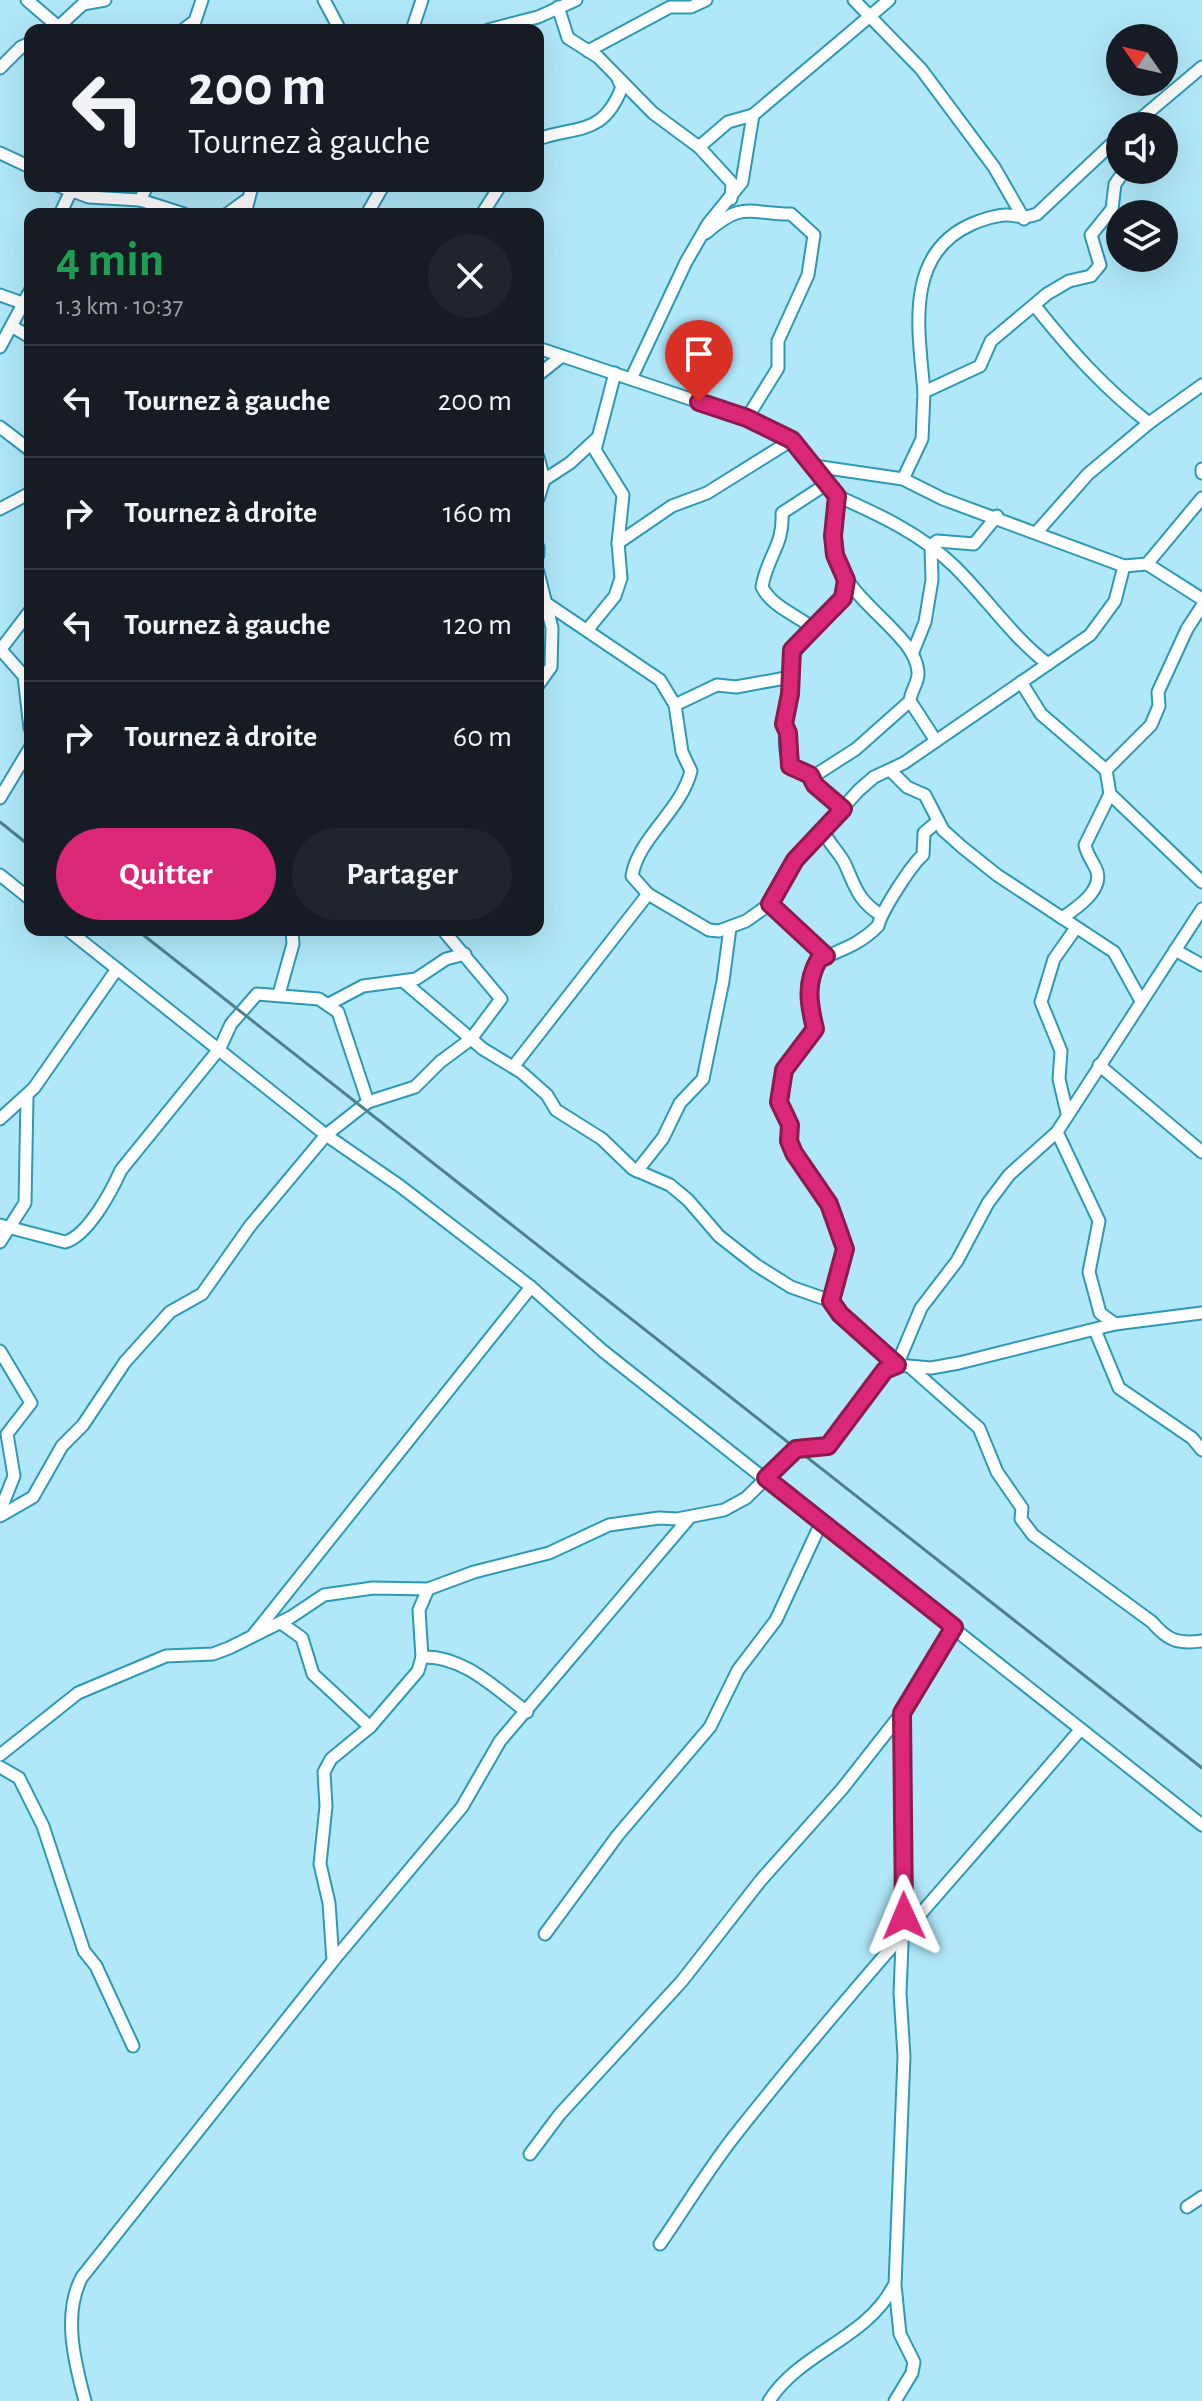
<!DOCTYPE html>
<html lang="fr">
<head>
<meta charset="utf-8">
<style>
  body { margin:0; font-family:"Alegreya Sans",sans-serif; background:#20242c; color:#f1f3f6; height:100vh; display:flex; flex-direction:column; font-size:30px; white-space:nowrap }
  * { box-sizing:border-box; margin:0 }
  p { font-size:26px; color:#9ea1a6 }
  .icon { flex:none; width:44px; height:44px; fill:none; stroke:currentColor; stroke-width:2; stroke-linecap:round; stroke-linejoin:round }
  .map { position:relative; flex:1; overflow:hidden }
  .details { position:absolute; left:24px; top:208px; width:520px; height:728px; display:flex; flex-direction:column; background:#171b24; border-radius:16px; box-shadow:0 8px 32px #0002 }
  .details>* { flex:none }
  .banner { position:absolute; left:24px; top:24px; width:520px; height:168px; border-radius:16px; box-shadow:0 8px 32px #0002; background:#171b24; color:#f1f3f6; overflow:hidden }
  .needle { width:52px; rotate:304deg }
  .buttons { position:absolute; left:1106px; top:24px; display:grid; gap:16px }
  .buttons a { display:grid; place-items:center; width:72px; height:72px; border-radius:50%; background:#171b24; box-shadow:0 8px 32px #0002; font-size:40px }
  .pin { position:absolute; display:grid; place-items:center; width:68px; height:68px; color:#fff; margin:-82px -34px; border-radius:50% 50% 50% 0; rotate:-45deg; box-shadow:0 0 8px #0007 }
  .pin .icon { rotate:45deg }
  .me { position:absolute; width:88px; margin:-44px; rotate:359deg; stroke-linejoin:round; filter:drop-shadow(0 0 6px #0008) }
  .turn { display:flex; align-items:center; gap:28px; height:168px; padding:0 32px; font-size:36px }
  .turn .icon { width:104px; height:104px; stroke-width:2.5 }
  .turn b { display:block; font-size:56px; line-height:68px }
  .round { display:grid; place-items:center; flex:none; width:84px; height:84px; border-radius:42px; background:#20242c }
  .headline { display:flex; align-items:center; justify-content:space-between; height:136px; padding:0 32px }
  h1 { font-size:48px; font-weight:700; line-height:60px; color:#1e9e55 }
  .primary-button { display:flex; gap:16px; margin-top:auto; padding:16px 32px }
  .primary-button a { flex:1; height:92px; border-radius:48px; background:#db2777; color:#fff; font-size:32px; font-weight:700; line-height:92px; text-align:center }
  .primary-button a+a { background:#20242c; color:#f1f3f6 }
  ul { padding:0; list-style:none }
  li { display:flex; align-items:center; gap:24px; height:112px; padding:0 32px; border-top:2px solid #363941 }
  li div { flex:1 }
  li b { display:block; font-size:30px }
  li em { font-style:normal }
  .map>svg:first-child { display:block }
  .lines { fill:none; stroke-linecap:round; stroke-linejoin:round }
  .minor-casing { stroke:#2d9ab5; stroke-width:15 }
  .minor { stroke:#fff; stroke-width:11 }
  .rail { stroke:#4e818f; stroke-width:3 }
  .route-casing { stroke:#8e194d; stroke-width:20 }
  .route { stroke:#db2777; stroke-width:14 }
</style>
</head>
<body>
<div class="map">
<svg width="1202" height="2401" viewBox="0 0 1202 2401">
  <rect width="100%" height="100%" fill="#b0e8f9"/>
  <g class="lines">
    <!-- minor casing -->
    <g class="minor-casing">
      <g id="minor">
        <path d="M27,0L62,30"/>
        <path d="M324,0L340,30"/>
        <path d="M854,0L921,69L994,167L1024,219"/>
        <path d="M558,7L568,38L598,57L653,113L699,147L732,183L731,199"/>
        <path d="M55,30L83,4L105,0"/>
        <path d="M183,30L195,21L202,0"/>
        <path d="M412,30L422,0"/>
        <path d="M488,30L538,17L576,0"/>
        <path d="M588,51L670,7H691L706,0"/>
        <path d="M0,68L21,47L30,43"/>
        <path d="M1132,126L1202,67"/>
        <path d="M538,139C579,125 603,136 622,87L618,79"/>
        <path d="M699,147L728,122L753,115L889,0"/>
        <path d="M0,153L30,167"/>
        <path d="M59,186L89,197L140,200L184,214"/>
        <path d="M140,200L147,186"/>
        <path d="M60,214L71,191"/>
        <path d="M227,214L245,201"/>
        <path d="M245,214L252,186"/>
        <path d="M367,214L383,186"/>
        <path d="M482,214L500,186"/>
        <path d="M706,233C743,200 749,214 791,214L814,235L808,275L778,341V368L747,418"/>
        <path d="M0,295L25,304"/>
        <path d="M1035,306C1070,350 1104,388 1149,423"/>
        <path d="M13,327L30,337"/>
        <path d="M0,347L30,291"/>
        <path d="M538,348L747,418L779,433L792,440L837,496C841,516 829,537 836,558C851,604 916,635 918,672C919,682 911,690 910,701L936,741"/>
        <path d="M538,375L562,356"/>
        <path d="M631,379L686,262L708,224L742,182L753,115"/>
        <path d="M924,392C919,332 903,254 972,224C981,220 999,214 1008,215C1021,216 1024,219 1037,214L1120,136"/>
        <path d="M0,427L30,450"/>
        <path d="M538,457L544,480L538,499"/>
        <path d="M814,466L903,479L943,499L1124,566L1147,564L1202,599"/>
        <path d="M1202,469V473"/>
        <path d="M903,479L922,439L924,392L980,366L991,341L1047,294L1069,281L1091,276L1100,265L1091,235L1112,209L1115,184L1125,170"/>
        <path d="M544,480L570,463L596,439"/>
        <path d="M837,496C878,514 921,534 954,566C986,597 1012,637 1048,664"/>
        <path d="M0,509L30,493"/>
        <path d="M1036,533L1088,474L1149,423L1202,385"/>
        <path d="M618,543L672,506L707,493L792,440"/>
        <path d="M538,547V555"/>
        <path d="M1147,564L1202,498"/>
        <path d="M538,572L552,628L551,667L538,685"/>
        <path d="M846,580L840,602L790,657C789,668 791,679 790,690C789,715 780,742 790,766L810,775L817,774L856,749L910,701"/>
        <path d="M543,601L660,680L675,705L682,752L691,771C681,811 638,838 632,876L648,894L709,930L719,931L746,921L770,904L795,860L859,790L874,777L904,763L1090,635L1115,601L1124,566"/>
        <path d="M1202,606L1187,629L1158,692L1159,706L1151,725L1106,770L1110,794L1202,882"/>
        <path d="M588,629L615,596L621,578L618,543L623,495L595,450L615,373"/>
        <path d="M814,629C797,615 772,607 762,587C767,556 784,546 782,513L828,483"/>
        <path d="M0,649L24,676L30,728"/>
        <path d="M1,649L30,611"/>
        <path d="M913,652L925,622L932,580L931,546L937,541L974,544L997,516"/>
        <path d="M1021,682L1041,714L1106,770"/>
        <path d="M675,705L717,685L736,687L791,677"/>
        <path d="M890,770L907,787L925,795L943,830L962,847L997,875L1114,952L1140,999"/>
        <path d="M810,775L815,785L843,809"/>
        <path d="M0,798L30,748"/>
        <path d="M938,821L924,833L923,855C912,864 882,910 878,926C834,970 793,937 815,1029L784,1070L779,1102L790,1125L789,1141L794,1153L829,1204L845,1249L831,1301L840,1314L897,1365L921,1308L957,1261L988,1203L1009,1175L1057,1132"/>
        <path d="M824,832C829,844 839,852 845,864C855,886 858,901 881,915"/>
        <path d="M0,875L30,899"/>
        <path d="M770,904L826,956"/>
        <path d="M1062,918C1077,908 1105,889 1096,869C1092,860 1087,855 1085,845L1110,794"/>
        <path d="M68,930L326,1135L400,1186L531,1287L603,1351L1202,1825"/>
        <path d="M1175,950L1202,965"/>
        <path d="M403,981L483,1049L521,1072L547,1095L556,1110L602,1139L633,1169L670,1185L688,1200L719,1236L756,1265L791,1287L831,1301"/>
        <path d="M279,994L293,944L292,930"/>
        <path d="M329,1004L363,986L416,979L446,959L465,954"/>
        <path d="M1099,1065L1202,1152"/>
        <path d="M513,1067L648,894"/>
        <path d="M1067,1113L1059,1079L1061,1051L1041,1002L1054,959L1076,928"/>
        <path d="M0,1119L34,1088L117,969"/>
        <path d="M637,1171L663,1138L680,1103L703,1079L723,981L730,928"/>
        <path d="M0,1225L65,1242C88,1236 112,1190 121,1170L220,1048L231,1024L257,994L319,999L338,1012L368,1102"/>
        <path d="M0,1242L25,1203L27,1097"/>
        <path d="M1115,1324L1100,1313L1089,1272L1099,1221L1057,1132L1202,909"/>
        <path d="M1095,1330L1119,1388L1192,1438L1202,1450"/>
        <path d="M0,1351L31,1403L7,1434L14,1476L0,1511"/>
        <path d="M910,1367L979,1428L997,1472L1022,1508L1021,1519L1033,1535L1152,1622C1168,1641 1178,1644 1202,1641"/>
        <path d="M0,1516L33,1497L62,1446L83,1425L125,1362L170,1312L202,1294L250,1226L326,1135L368,1102L415,1087L440,1062L471,1039L501,999L443,930"/>
        <path d="M281,1623L302,1638L313,1674L370,1727"/>
        <path d="M254,1634L531,1287"/>
        <path d="M422,1657C463,1655 496,1689 527,1712"/>
        <path d="M0,1755L78,1693L166,1656L213,1654L229,1648L291,1617L324,1595L373,1588L428,1589L474,1572L549,1553L609,1525L659,1518L677,1519L724,1510L746,1498L796,1449L828,1446L885,1370L897,1365L931,1368L959,1363L1115,1324L1202,1313"/>
        <path d="M0,1767L19,1778L43,1826L84,1951L96,1966L133,2046"/>
        <path d="M545,1934L618,1835L710,1727L738,1670L776,1620L821,1523"/>
        <path d="M333,1961L462,1807L500,1741L690,1517"/>
        <path d="M530,2154L560,2114L682,1981L761,1880L842,1789L901,1714"/>
        <path d="M1187,2207L1202,2197"/>
        <path d="M660,2244C685,2208 709,2168 736,2134C846,1995 965,1865 1080,1730"/>
        <path d="M85,2401C75,2364 62,2314 82,2277L333,1961L329,1903L320,1864L326,1806L324,1772L331,1759L370,1727L418,1671L422,1657L419,1610L428,1589"/>
        <path d="M769,2401C800,2352 866,2339 893,2287"/>
        <path d="M895,2401L912,2373L914,2362L900,2334L895,2285L904,2056L900,1993L904,1895L902,1713L954,1627"/>
      </g>
    </g>
    <!-- minor -->
    <use href="#minor" class="minor"/>
    <!-- rail -->
    <g class="rail">
      <path d="M0,822L30,846"/>
      <path d="M137,930L1202,1768"/>
    </g>
  </g>
  <g class="lines">
    <!-- route casing -->
    <g class="route-casing">
      <path id="route" d="M699,402L747,418L792,440L837,496L833,536L835,555L846,580L843,598L792,650L790,694L784,724L788,733L790,766L810,775L815,785L843,809L795,860L770,904L826,956L819,959C805,983 809,1004 815,1029L784,1070L779,1102L790,1125L789,1141L794,1153L829,1204L845,1249L831,1301L840,1314L897,1365L885,1370L828,1446L796,1449L766,1478L954,1627L902,1713L904,1916"/>
    </g>
    <!-- route -->
    <use href="#route" class="route"/>
  </g>
</svg>
<div class="buttons">
<a><svg class="needle" viewBox="-14 -14 28 28"><path d="M0-13l5 13h-10z" fill="#e53935"/><path d="M0 13l5-13h-10z" fill="#9ea1a6"/></svg></a>
<a><svg class="icon" aria-label="sound" viewBox="0 0 24 24"><path d="M4 9h4l5-4v14l-5-4H4zM17 9q2 3 0 6"/></svg></a>
<a><svg class="icon" aria-label="layers" viewBox="0 0 24 24"><path d="M12 4l9 5-9 5-9-5zM3 14l9 5 9-5"/></svg></a>
</div>
<div class="pin" style="left:699px;top:402px;background:#d93025"><svg class="icon" aria-label="arrive" viewBox="0 0 24 24"><path d="M6 21V4h12l-3 4 3 4H6"/></svg></div>
<svg class="me" style="left:904px;top:1916px" viewBox="-20 -20 40 40"><path d="M0-17L14 15 0 8-14 15z" fill="#db2777" stroke="#fff" stroke-width="4"/></svg>
<div class="banner">
<div class="turn"><svg class="icon" aria-label="left" viewBox="0 0 24 24"><path d="M17 20v-9H6M10 6l-5 5 5 5"/></svg><div><b>200 m</b>Tournez à gauche</div></div>
</div>
<section class="details">
<div class="headline"><div><h1>4 min</h1><p>1.3 km · 10:37</p></div><a class="round"><svg class="icon" aria-label="close" viewBox="0 0 24 24"><path d="M6 6l12 12M18 6L6 18"/></svg></a></div>
<ul>
<li><svg class="icon" aria-label="left" viewBox="0 0 24 24"><path d="M17 20v-9H6M10 6l-5 5 5 5"/></svg><div><b>Tournez à gauche</b></div><em>200 m</em></li>
<li><svg class="icon" aria-label="right" viewBox="0 0 24 24"><path d="M7 20v-9h11M14 6l5 5-5 5"/></svg><div><b>Tournez à droite</b></div><em>160 m</em></li>
<li><svg class="icon" aria-label="left" viewBox="0 0 24 24"><path d="M17 20v-9H6M10 6l-5 5 5 5"/></svg><div><b>Tournez à gauche</b></div><em>120 m</em></li>
<li><svg class="icon" aria-label="right" viewBox="0 0 24 24"><path d="M7 20v-9h11M14 6l5 5-5 5"/></svg><div><b>Tournez à droite</b></div><em>60 m</em></li>
</ul>
<div class="primary-button"><a>Quitter</a><a>Partager</a></div>
</section>
</div>
</body>
</html>
